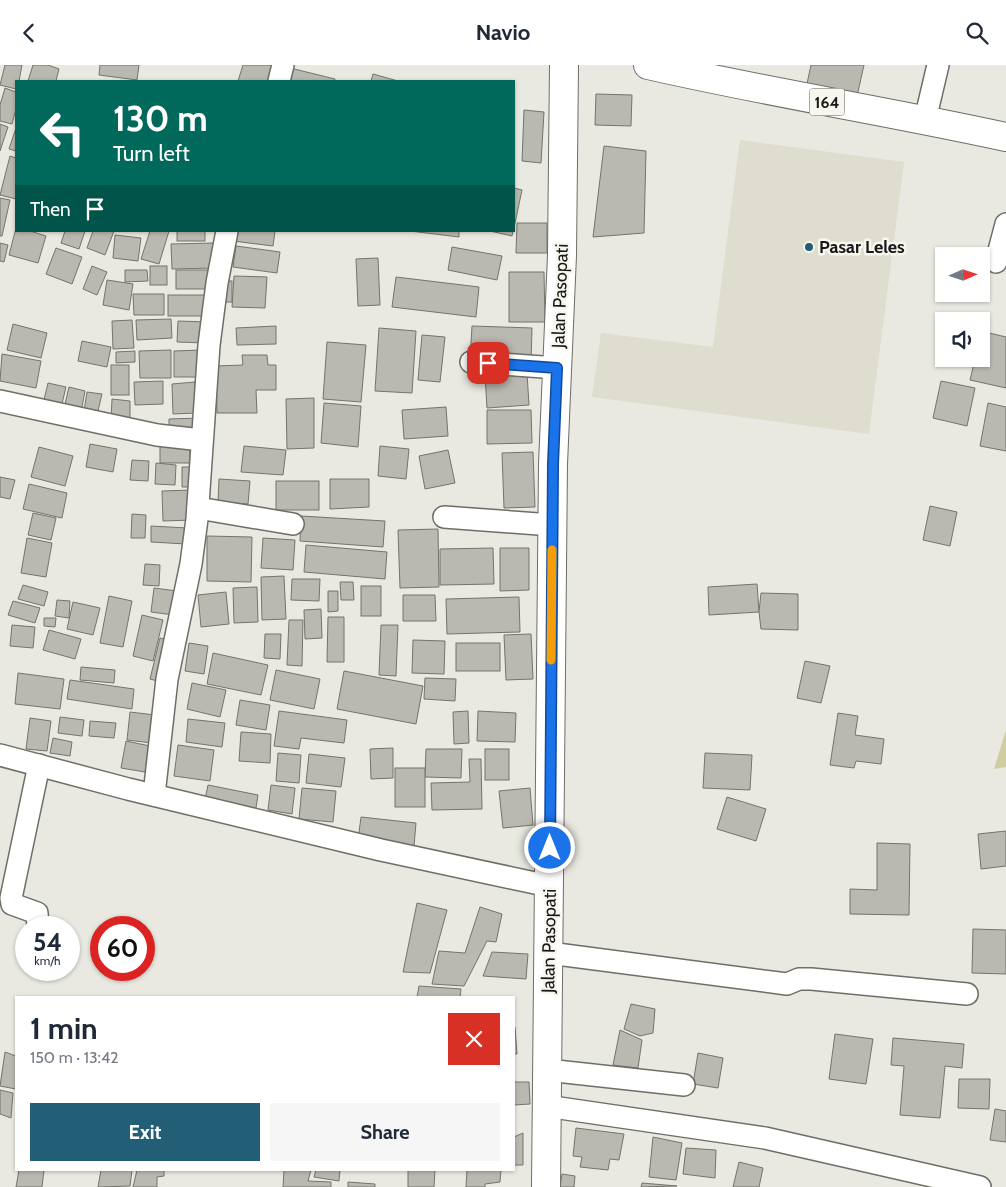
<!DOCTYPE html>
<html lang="en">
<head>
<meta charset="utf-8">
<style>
  body { margin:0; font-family:Cabin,sans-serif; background:#f6f6f7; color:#1f2937; height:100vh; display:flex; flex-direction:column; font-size:19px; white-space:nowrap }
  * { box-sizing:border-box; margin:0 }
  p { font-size:16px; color:#747a83 }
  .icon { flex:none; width:28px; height:28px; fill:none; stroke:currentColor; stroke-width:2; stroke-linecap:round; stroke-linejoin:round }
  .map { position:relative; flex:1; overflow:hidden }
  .side { position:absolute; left:15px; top:931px; width:500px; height:175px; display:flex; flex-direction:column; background:#fff; border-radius:0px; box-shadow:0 1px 4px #0004 }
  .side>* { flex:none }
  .top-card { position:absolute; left:15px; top:15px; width:500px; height:152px; border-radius:0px; box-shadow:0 1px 4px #0004; background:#00695c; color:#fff; overflow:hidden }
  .needle { width:32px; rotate:87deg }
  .controls { position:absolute; left:935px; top:182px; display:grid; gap:10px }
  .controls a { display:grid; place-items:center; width:55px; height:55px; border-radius:0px; background:#fff; box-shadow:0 1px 4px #0004; font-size:25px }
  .speed { position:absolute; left:15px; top:851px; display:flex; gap:10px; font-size:25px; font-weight:700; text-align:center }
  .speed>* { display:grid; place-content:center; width:65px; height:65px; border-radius:50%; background:#fff; box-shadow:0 1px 4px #0004; line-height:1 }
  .speed small { font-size:12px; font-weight:400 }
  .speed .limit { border:8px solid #d22; background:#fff; color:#111 }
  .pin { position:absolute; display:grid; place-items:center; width:42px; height:42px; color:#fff; margin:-21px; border-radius:10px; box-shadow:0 2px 8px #0006 }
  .me { position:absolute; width:55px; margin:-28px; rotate:0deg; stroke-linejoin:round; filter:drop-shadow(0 0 4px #0008) }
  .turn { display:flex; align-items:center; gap:18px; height:105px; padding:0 15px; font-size:22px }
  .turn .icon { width:65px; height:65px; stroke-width:2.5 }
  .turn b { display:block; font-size:35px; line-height:42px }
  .then { display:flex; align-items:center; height:48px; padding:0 15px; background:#0003; gap:10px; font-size:19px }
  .round { display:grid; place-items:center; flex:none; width:52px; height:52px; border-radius:0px; background:#f6f6f7 }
  .overview { display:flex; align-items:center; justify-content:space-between; height:85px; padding:0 15px }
  h1 { font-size:30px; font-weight:700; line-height:38px }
  .button { display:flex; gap:10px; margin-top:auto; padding:10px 15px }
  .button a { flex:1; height:58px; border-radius:0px; background:#225e76; color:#fff; font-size:20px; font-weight:700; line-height:58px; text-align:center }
  .button a+a { background:#f6f6f7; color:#1f2937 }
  header { display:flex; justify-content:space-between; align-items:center; height:65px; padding:0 15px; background:#fff; font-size:22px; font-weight:700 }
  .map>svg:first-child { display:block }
  .built { fill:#deddce }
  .green { fill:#d0cea1 }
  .building { fill:#b9b8b1; stroke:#74746d }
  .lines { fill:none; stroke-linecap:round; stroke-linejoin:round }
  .minor-casing { stroke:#6e6e67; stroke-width:24 }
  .primary-casing { stroke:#6e6e67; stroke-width:30 }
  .minor { stroke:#fff; stroke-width:21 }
  .primary { stroke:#fff; stroke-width:28 }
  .route-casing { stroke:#114b97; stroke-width:12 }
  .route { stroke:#1a73e8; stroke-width:9 }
  .slow { stroke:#f59e0b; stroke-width:9 }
  .poi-dot { fill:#225e76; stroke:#f7f6ef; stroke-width:2 }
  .labels { text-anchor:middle; stroke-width:5; stroke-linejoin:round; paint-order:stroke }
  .shield { fill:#f7f6ef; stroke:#5c5b57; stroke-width:1 }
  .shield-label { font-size:16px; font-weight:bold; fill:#191816 }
  .poi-label { font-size:18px; font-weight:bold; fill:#191816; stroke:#f7f6ef; text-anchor:start }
  .street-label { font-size:18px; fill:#191816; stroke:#f7f6ef }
</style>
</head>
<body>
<header><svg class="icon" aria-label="back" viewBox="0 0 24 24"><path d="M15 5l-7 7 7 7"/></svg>Navio<svg class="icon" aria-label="search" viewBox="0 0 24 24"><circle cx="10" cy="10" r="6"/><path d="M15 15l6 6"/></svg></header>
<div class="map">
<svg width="1006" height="1122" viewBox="0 0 1006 1122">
  <rect width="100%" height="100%" fill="#e9e9e2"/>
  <!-- built -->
  <path class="built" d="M740,75L904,97L869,369L592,332L601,268L713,282Z"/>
  <!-- green -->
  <path class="green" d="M1006,665V702L994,704Z"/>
  <!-- building -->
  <g class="building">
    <path d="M5,0H22L19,16H16V24L0,20Z"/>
    <path d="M33,0H48L59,4L56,16H28Z"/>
    <path d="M100,0H139L137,15L99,10Z"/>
    <path d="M243,0H281L276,16H238Z"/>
    <path d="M811,0H864L855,40L805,28Z"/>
    <path d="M286,2L335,14V16H283Z"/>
    <path d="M373,9L398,16H371Z"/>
    <path d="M5,23L16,27V44L12,59L0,56V40Z"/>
    <path d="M596,29L632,30L631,61L595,60Z"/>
    <path d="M524,45L544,47L541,98L522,96Z"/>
    <path d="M0,59L8,62L0,86Z"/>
    <path d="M16,63V86L9,84Z"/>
    <path d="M604,81L646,86L644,168L593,172Z"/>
    <path d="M10,91L16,93V134L0,130Z"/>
    <path d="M514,123L522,125L514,163Z"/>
    <path d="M0,133L10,135L2,171H0Z"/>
    <path d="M517,158H547V188H516Z"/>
    <path d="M16,163V166H30L46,171L38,198L9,190Z"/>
    <path d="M65,166H85L79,184L61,178Z"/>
    <path d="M93,166H114L105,190L87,183Z"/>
    <path d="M150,166H169L159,199L141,194Z"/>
    <rect x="177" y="166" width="28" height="10"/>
    <path d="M234,166H275L273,181L233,176Z"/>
    <path d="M410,166H459V172Z"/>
    <path d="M490,166H513L512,171Z"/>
    <path d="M115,170L141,173L138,196L113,193Z"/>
    <path d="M0,178L8,180L4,197L0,196Z"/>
    <path d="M214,178V203L172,204L171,179Z"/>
    <path d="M236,181L280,187L277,208L233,202Z"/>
    <path d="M452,182L502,191L497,215L448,205Z"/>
    <path d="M56,183L82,192L72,219L46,209Z"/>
    <path d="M378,193L380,240L358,241L356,194Z"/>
    <path d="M92,201L107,207L97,230L83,224Z"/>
    <rect x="150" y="201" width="17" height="19"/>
    <path d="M125,205H147L148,216L125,217Z"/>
    <rect x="176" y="205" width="36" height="19"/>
    <path d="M509,207H544L545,257H509Z"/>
    <path d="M234,211L267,212L265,243L232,242Z"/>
    <path d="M396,212L479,222L476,252L392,242Z"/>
    <path d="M107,215L133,219L129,245L103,240Z"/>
    <rect x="224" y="216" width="8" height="21"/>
    <path d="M133,229H164V250H134Z"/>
    <rect x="168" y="230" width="41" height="21"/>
    <path d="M171,254L172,273L137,275L136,255Z"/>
    <path d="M132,255L134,283L113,284L112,256Z"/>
    <path d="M178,256L207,257L206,278L177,277Z"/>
    <path d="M13,259L47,268L41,293L7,285Z"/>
    <path d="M276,261V279L237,280L236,263Z"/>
    <path d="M472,261L532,263L531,299L470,296Z"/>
    <path d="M379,263L416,266L412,328L375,326Z"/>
    <path d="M981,266L1006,272V323L970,315L975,294H981Z"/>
    <path d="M422,270L445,272L440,317L418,315Z"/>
    <path d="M82,276L111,282L107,302L78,296Z"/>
    <path d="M327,277L366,280L361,337L323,334Z"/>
    <path d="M171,285V313H140L139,286Z"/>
    <path d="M201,285V312H174V286Z"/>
    <path d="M135,286V297L116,298V287Z"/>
    <path d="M2,289L41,296L36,323L0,316Z"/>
    <path d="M242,290H267L268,300H276V325H256L257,348H217L216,301L243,300Z"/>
    <rect x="111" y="300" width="18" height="30"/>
    <path d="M527,308L529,340L487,343L485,310Z"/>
    <path d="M163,316V339L135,340L134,317Z"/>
    <path d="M941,316L975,323L967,361L933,353Z"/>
    <path d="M195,317L196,348L173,349L172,319Z"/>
    <path d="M48,318L66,322L60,347L42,343Z"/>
    <path d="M69,322L85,326L80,352L63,348Z"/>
    <path d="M87,327L102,329L96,354L83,352Z"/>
    <path d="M314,333V383L287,384L286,334Z"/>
    <path d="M112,334L130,336V356L111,355Z"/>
    <path d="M324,338L361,341L358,382L321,378Z"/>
    <path d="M988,338L1006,342V386L980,381Z"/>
    <path d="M446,342L448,371L404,374L402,345Z"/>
    <path d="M487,345H531L532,378L487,379Z"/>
    <path d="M199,353V368L169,369V354Z"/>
    <rect x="160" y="378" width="30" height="20"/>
    <path d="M90,379L117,384L113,407L86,402Z"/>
    <path d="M244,381L286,385L283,410L241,407Z"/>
    <path d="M380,381L409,384L406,414L378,411Z"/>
    <path d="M39,382L73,391L65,421L31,412Z"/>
    <path d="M448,385L455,418L425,424L419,391Z"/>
    <path d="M533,387L535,442L504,443L502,388Z"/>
    <path d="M132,395L149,396L148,416L130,415Z"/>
    <path d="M156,398L176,400L175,420L155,419Z"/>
    <path d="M182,402H194L195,422H182Z"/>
    <path d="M0,412L15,415L10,434L0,432Z"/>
    <path d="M219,414L250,416L248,439L218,437Z"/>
    <path d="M330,414H369V442L330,444Z"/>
    <rect x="276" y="416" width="43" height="29"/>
    <path d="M29,419L67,428L62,453L23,444Z"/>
    <path d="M192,425L193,455L163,456L162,426Z"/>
    <path d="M930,441L957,447L950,481L923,475Z"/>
    <path d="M33,448L56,453L51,475L28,470Z"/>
    <path d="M132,449L146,450L145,473H131Z"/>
    <path d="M301,451L385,456L383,482L300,476Z"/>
    <path d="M151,461L187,463L186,479L151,477Z"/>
    <path d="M438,464L439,522L400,523L398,465Z"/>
    <path d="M207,471L252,472L251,517L207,516Z"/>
    <path d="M27,473L52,478L46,512L21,508Z"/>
    <path d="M263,473L295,475L293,505L261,503Z"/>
    <path d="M306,480L387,487L385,514L304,507Z"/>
    <path d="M493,483L494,519L440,520V484Z"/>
    <path d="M500,483H529V525L500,526Z"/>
    <path d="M145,499L160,500L159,521L143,520Z"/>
    <path d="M284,511L286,554L262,555L261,512Z"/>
    <path d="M292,514H320L319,536L291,535Z"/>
    <path d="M340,517H353L354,535H341Z"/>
    <path d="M757,519L759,547L709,550L708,522Z"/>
    <path d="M23,520L48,527L44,541L18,534Z"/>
    <rect x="361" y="521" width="20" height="30"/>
    <path d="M257,522L258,557L234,558L233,523Z"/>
    <path d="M154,523L177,526L174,550L151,547Z"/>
    <path d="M328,526H338V546L328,547Z"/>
    <path d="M226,527L229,559L201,562L198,530Z"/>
    <path d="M761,528L798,529V565L761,564L759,547Z"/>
    <path d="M403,530H435L436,556H403Z"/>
    <path d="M109,531L132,536L123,582L100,578Z"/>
    <path d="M519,532L520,567L447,569L446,534Z"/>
    <path d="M57,535L70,536L69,553L55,551Z"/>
    <path d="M13,536L40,543L35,558L8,550Z"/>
    <path d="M73,537L100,543L93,570L67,564Z"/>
    <path d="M321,544L322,573L305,574L304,545Z"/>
    <path d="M142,550L163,555L153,596L133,591Z"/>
    <path d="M328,552H344V597H327Z"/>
    <path d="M44,553H56L55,562L44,561Z"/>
    <path d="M289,555H303L302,601L287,600Z"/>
    <path d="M12,560L35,562L33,583L10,581Z"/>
    <path d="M381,560H398L396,611L379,610Z"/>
    <path d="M49,565L81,574L75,594L43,585Z"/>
    <path d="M265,569H281L280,594L264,593Z"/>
    <path d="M531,569L533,614L506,615L504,570Z"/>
    <path d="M160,573L171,576L161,617L150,614Z"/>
    <path d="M413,575L445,576L444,609L412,608Z"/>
    <path d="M189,578L208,581L204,609L185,606Z"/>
    <rect x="456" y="578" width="44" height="28"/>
    <path d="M213,588L268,600L261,630L207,619Z"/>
    <path d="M805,596L830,601L821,638L797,633Z"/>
    <path d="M81,602L115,605L114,618L80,615Z"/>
    <path d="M276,605L320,614L314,644L270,635Z"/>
    <path d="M344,606L423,621L416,659L337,644Z"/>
    <path d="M18,608L64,614L60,644L15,639Z"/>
    <path d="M425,613L456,614L455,636L424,634Z"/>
    <path d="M70,615L134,624L132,644L67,634Z"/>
    <path d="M192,618L226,625L220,652L187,644Z"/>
    <path d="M240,635L270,640L266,665L236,660Z"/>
    <path d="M279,646L347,655L344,678L301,673L299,684L274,681Z"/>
    <path d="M468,646L469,678L454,679L453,647Z"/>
    <path d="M478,646L516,648L515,677L477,676Z"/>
    <path d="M130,647L155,650L152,678L127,675Z"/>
    <path d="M838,648L858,651L855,670L884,674L881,699L856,696L854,703L830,700Z"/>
    <path d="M60,652L84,655L82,671L58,668Z"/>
    <path d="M30,653L51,656L47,686L26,684Z"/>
    <path d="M188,654L225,658L222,682L186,677Z"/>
    <path d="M90,656L116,658L114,673L89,671Z"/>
    <path d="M241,667L271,669L270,698L239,696Z"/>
    <path d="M53,673L72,677L70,691L50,688Z"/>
    <path d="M126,676L150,681L145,707L121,703Z"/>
    <path d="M178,680L214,685L210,716L174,711Z"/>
    <path d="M393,683V713L371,714L370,684Z"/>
    <path d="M426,684H462L461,713L425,712Z"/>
    <rect x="485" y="684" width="24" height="31"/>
    <path d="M278,688L301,690L299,718L276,716Z"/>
    <path d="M705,688L752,690L750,725L703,723Z"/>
    <path d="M309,689L345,693L341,722L306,718Z"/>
    <path d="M469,694H481L482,744L432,745L431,718L470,717Z"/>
    <rect x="395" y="703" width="30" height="39"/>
    <path d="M208,720L258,730L255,749L204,739Z"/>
    <path d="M271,720L295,723L292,749L268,745Z"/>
    <path d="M302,723L336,726L333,757L299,754Z"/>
    <path d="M530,723L533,760L503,763L499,726Z"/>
    <path d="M727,732L766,744L756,776L717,764Z"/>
    <path d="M361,752L416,758L414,781L358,775Z"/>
    <path d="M1006,766V801L981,804L978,769Z"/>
    <path d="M877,778L910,779L909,850L850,849V824L877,825Z"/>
    <path d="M417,838L447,845L430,908L403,907Z"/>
    <path d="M480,842L502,849L496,877L487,876L464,921L432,919L439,886L465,888Z"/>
    <path d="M973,864L1006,865V909L972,908Z"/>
    <path d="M492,887L528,889L526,914L483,911Z"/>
    <path d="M419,921L461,924L460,932H417Z"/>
    <path d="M631,939L655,944L653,968L640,971L624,964Z"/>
    <path d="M514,962H515L517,989H514Z"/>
    <path d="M620,965L642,975L638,1003L613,1000Z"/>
    <path d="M835,969L873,974L866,1019L829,1014Z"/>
    <path d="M893,973L964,979L962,1003L945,1001L940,1053L900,1050L904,1001L891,1000Z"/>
    <path d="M5,987L16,991V1024L0,1021Z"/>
    <path d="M698,988L723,993L718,1023L693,1019Z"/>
    <path d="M959,1014H990L989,1044L958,1043Z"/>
    <path d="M514,1017H529L530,1039L514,1040Z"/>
    <path d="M0,1025L13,1028L11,1053L0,1049Z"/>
    <path d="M995,1044L1006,1046V1077L990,1075Z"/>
    <path d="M576,1063L624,1069L619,1095L610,1094L608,1105L580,1102L582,1092L573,1091Z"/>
    <path d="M523,1068V1100H514V1072Z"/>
    <path d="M653,1072L682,1078L676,1115L649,1112Z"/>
    <path d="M686,1083L716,1085L715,1113L683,1109Z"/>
    <path d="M739,1097L763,1103L759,1122H733Z"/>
    <path d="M19,1105H44L42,1122H16Z"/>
    <path d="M101,1105H132L130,1121L98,1122Z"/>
    <path d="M137,1105H164V1111L157,1112V1122H133Z"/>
    <path d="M284,1105H311L308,1116L331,1117V1122H283Z"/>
    <path d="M316,1105H340L339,1116L314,1112Z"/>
    <path d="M408,1105H435L434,1122H408Z"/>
    <path d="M467,1105H501L500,1117L485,1119V1122H466Z"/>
    <path d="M562,1109L575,1111L574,1122H560Z"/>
    <path d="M348,1117L375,1119V1122H348Z"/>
    <path d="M642,1118L677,1121L641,1122Z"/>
  </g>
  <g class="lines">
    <!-- minor casing -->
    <g class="minor-casing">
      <g id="minor">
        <path d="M279,16L283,0"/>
        <path d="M925,55L938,0"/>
        <path d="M996,197L1006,159"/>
        <path d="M471,297L557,303"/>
        <path d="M0,336L157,370L202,375"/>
        <path d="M198,443L293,459"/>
        <path d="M444,452L552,460"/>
        <path d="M0,690L128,724L381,785L549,821"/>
        <path d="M154,730L167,614L191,499L197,454L209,280L217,218L227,166"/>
        <path d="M38,862L37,848L12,839L11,833L39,700"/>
        <path d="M549,888L787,919L799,914H811L967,929"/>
        <path d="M547,1005L684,1020"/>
        <path d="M546,1041L765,1073L980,1122"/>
      </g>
    </g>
    <!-- primary casing -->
    <g class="primary-casing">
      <g id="primary">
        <path d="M648,0C766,27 887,46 1006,72"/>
        <path d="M546,1122L553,399L562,190L564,0"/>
      </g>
    </g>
    <!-- minor -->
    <use href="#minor" class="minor"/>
    <!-- primary -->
    <use href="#primary" class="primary"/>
  </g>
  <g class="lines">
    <!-- route casing -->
    <g class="route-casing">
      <path id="route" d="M488,298L557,303L553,399L550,783"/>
    </g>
    <!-- route -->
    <use href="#route" class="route"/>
    <!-- slow -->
    <path class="slow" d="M551,595L552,485"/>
  </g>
  <!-- markers -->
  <circle class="poi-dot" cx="809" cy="182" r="5"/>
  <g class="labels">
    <!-- shield labels -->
    <rect class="shield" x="809.5" y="23.5" width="35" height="27" rx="4"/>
    <g class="shield-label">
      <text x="827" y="43">164</text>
    </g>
    <!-- poi labels -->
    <g class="poi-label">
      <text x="819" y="188">Pasar Leles</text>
    </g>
    <!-- street labels -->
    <g class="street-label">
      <text transform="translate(560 231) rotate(-88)" y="6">Jalan Pasopati</text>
      <text transform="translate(549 876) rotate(-89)" y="6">Jalan Pasopati</text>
    </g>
  </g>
</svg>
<div class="controls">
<a><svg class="needle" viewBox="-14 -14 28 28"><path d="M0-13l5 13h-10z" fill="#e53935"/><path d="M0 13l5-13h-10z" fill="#747a83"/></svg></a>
<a><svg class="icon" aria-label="sound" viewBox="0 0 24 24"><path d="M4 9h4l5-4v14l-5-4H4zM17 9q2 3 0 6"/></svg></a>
</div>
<div class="speed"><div>54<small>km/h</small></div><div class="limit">60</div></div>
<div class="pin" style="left:488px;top:298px;background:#d93025"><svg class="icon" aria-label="arrive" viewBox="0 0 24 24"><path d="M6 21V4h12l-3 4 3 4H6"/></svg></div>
<svg class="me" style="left:550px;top:783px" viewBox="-20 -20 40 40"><circle r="17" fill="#1a73e8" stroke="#fff" stroke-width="3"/><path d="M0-11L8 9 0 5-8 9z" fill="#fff"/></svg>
<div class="top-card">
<div class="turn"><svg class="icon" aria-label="left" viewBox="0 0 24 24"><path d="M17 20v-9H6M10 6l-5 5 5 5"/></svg><div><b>130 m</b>Turn left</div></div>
<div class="then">Then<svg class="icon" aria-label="arrive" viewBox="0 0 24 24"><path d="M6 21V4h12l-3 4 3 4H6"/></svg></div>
</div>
<section class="side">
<div class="overview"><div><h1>1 min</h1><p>150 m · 13:42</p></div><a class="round" style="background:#d93025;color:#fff"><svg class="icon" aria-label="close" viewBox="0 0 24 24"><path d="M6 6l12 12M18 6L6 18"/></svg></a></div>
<div class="button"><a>Exit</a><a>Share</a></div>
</section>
</div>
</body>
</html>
